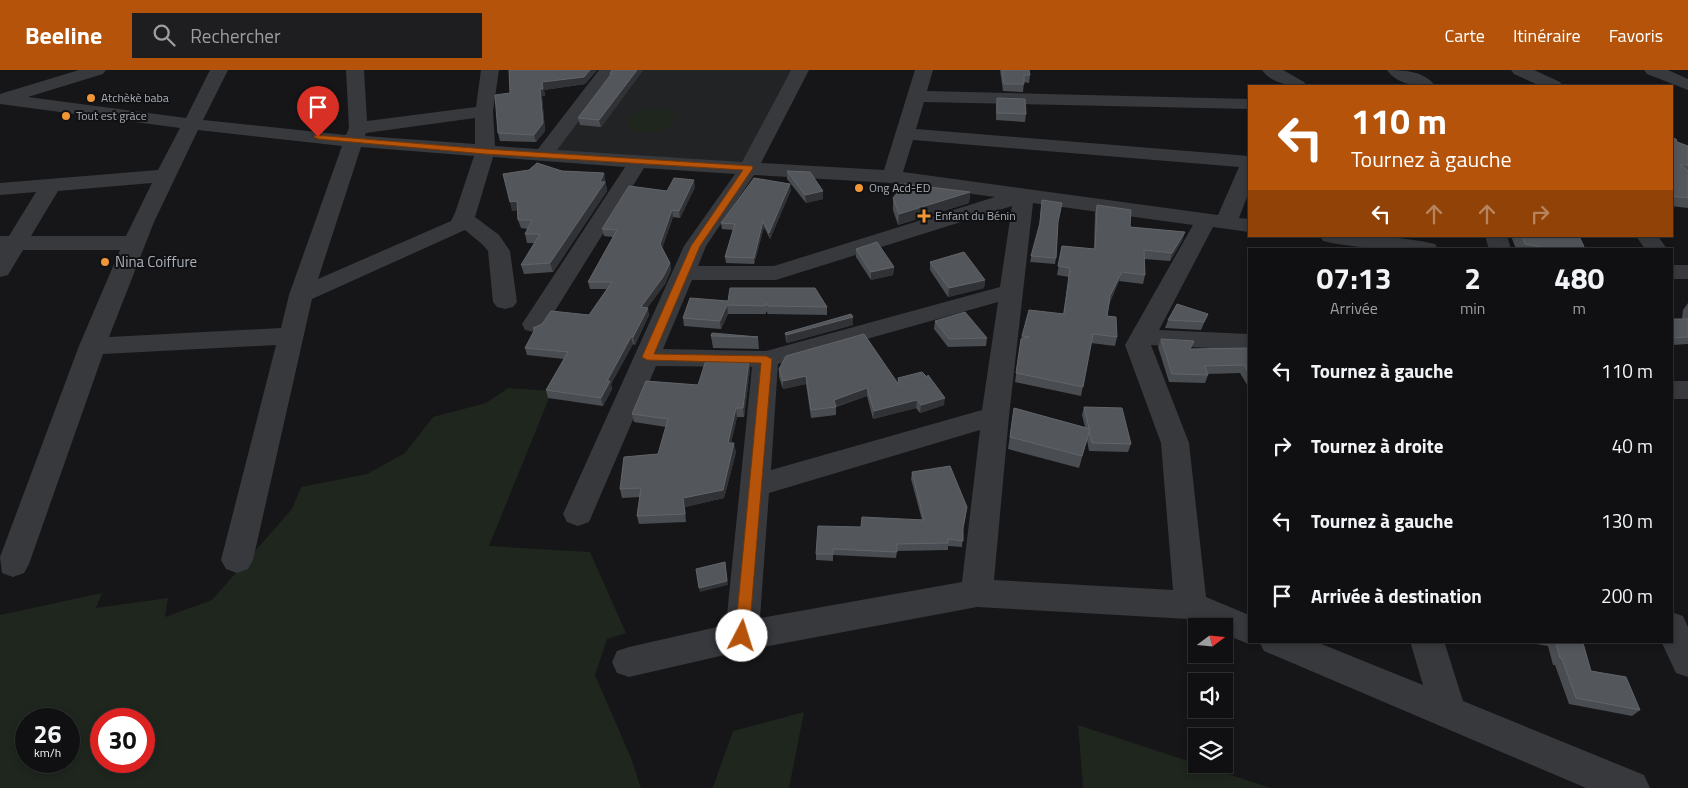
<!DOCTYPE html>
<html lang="fr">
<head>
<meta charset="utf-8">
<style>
  body { margin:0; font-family:"Titillium Web",sans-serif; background:#1e1e20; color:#f1f3f6; height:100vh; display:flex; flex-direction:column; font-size:19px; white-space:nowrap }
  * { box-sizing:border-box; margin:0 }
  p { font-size:16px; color:#9c9d9f }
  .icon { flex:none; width:28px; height:28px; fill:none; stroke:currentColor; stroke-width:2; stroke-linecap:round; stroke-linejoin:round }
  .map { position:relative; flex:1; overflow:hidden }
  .details { position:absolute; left:1248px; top:178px; width:425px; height:395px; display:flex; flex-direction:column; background:#101012; border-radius:0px; box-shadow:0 2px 8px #0003,0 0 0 1px #303032 }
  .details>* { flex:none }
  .top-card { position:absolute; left:1248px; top:15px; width:425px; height:152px; border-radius:0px; box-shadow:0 2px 8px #0003,0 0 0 1px #303032; background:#b45309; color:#fff; overflow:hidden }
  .needle { width:32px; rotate:74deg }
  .controls { position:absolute; left:1188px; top:548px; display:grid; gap:10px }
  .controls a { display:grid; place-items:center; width:45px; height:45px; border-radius:0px; background:#101012; box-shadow:0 2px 8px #0003,0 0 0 1px #303032; font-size:25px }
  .speed { position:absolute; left:15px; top:638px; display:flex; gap:10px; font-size:25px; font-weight:700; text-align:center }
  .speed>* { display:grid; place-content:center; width:65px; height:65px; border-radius:50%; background:#101012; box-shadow:0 2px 8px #0003,0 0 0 1px #303032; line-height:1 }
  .speed small { font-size:12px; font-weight:400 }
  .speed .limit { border:8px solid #d22; background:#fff; color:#111 }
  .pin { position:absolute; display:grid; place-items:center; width:42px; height:42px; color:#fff; margin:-51px -21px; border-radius:50% 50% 50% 0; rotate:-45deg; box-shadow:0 0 5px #0007 }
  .pin .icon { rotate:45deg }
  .me { position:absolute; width:55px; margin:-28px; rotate:5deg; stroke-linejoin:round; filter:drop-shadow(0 0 4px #0008) }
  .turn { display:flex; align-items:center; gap:18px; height:105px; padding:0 20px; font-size:22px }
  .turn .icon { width:65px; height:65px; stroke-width:2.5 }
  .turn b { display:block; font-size:35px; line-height:42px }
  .lanes { display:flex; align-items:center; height:48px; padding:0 20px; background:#0003; justify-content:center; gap:25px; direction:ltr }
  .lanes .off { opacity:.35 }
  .eta { display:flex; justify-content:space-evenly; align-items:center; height:85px; text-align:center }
  .eta b { font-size:30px; font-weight:700; line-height:35px }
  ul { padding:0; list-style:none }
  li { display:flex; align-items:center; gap:15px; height:75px; padding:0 20px }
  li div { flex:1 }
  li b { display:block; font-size:19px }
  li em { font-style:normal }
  header { display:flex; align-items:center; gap:30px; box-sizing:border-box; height:70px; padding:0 25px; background:#b45309; color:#fff }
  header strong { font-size:24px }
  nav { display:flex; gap:28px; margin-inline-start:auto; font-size:18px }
  .search { width:350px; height:45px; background:#1e1e20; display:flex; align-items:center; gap:12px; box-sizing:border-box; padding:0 18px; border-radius:0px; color:#9c9d9f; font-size:19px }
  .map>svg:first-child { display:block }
  .built { fill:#222325 }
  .green { fill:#1e261e; fill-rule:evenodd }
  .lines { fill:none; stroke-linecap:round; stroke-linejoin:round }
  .minor { fill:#37393d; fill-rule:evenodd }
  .wall { fill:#494c50 }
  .shaded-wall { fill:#303235 }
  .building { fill:#53575b; stroke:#61656a }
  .route { fill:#b45309; stroke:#753606 }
  .poi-dot { fill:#f09636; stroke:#111113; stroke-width:2 }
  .labels { text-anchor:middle; stroke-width:4; stroke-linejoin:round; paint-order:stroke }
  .far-poi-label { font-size:12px; fill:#a8afb8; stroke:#111113; text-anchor:start }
  .poi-label { font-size:15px; fill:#a8afb8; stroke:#111113; text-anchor:start }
</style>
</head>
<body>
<header>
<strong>Beeline</strong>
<div class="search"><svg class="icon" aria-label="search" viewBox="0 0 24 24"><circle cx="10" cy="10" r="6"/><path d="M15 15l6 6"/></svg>Rechercher</div>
<nav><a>Carte</a><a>Itinéraire</a><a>Favoris</a></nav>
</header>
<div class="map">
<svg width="1688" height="718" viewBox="0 0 1688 718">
  <rect width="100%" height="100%" fill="#161618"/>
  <!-- built -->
  <path class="built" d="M619,0H791L739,98L550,86Z"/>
  <!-- green -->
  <g class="green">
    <path d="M649,39C659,38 671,38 676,49C669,65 638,67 627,55L628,48L636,42Z"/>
    <path d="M508,318L552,321L489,476L590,482L626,563L607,569L595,605L631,688L641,718H0V545L102,523L96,538L168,528L165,547L212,530L292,439L301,417L367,404L405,383L433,347L486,333ZM26,649H69V691H26ZM101,649H144V691H101Z"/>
    <path d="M804,642L789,718H711L713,717L733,661Z"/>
    <path d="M1078,655L1271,718H1083Z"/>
  </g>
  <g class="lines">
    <!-- minor -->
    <g class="minor">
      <path d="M79,0H106L103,4L28,27L186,48L210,0H228L203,50L346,65L349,58L346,0H364L367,51L476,37L481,0H499L493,41L495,76L538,79L599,0H617L557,80L742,92L791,0H809L761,93L884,100L915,0H933L927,21L1249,29V39L924,32L916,59L1249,86V122L1239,148L1249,149V162L1213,157L1159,260L1249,264V280L1151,275L1189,373L1206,527L1249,545V571H1258L1249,574L1224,564V556H1205L1188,549L977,537L742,581L629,607L617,603L612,592L617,581L629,577L726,555L752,297L656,296L589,452L578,456L567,452L563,444L684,176L735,104L644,98L543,260L534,262L525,260L522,254L625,97L493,87L475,147L499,165L510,181L517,232L513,237L505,239L497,237L493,232L488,181L483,175L465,160L312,229L253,490L248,499L237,503L226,499L221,490L276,275L103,284L29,494L24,503L13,507L2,503L0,487L79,276L120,180H23L8,205L0,207V166H9L36,122L0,125V113L158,100L180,58L0,34V24ZM475,48V74L365,66L366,63ZM198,60L342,76L289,225L281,258L109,267L154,152ZM913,70L1239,97L1218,145L903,102ZM361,77L474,86L455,143L451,151L318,209ZM754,105L892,113L995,127L774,196H698L706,176ZM152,113L126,166H31L58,121ZM1033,133L1193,155L1125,275L1161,373L1173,520L994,510L1009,346ZM1012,136L1000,217L766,281L663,279L692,210H776ZM998,232L982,340L771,400L778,294ZM980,360L962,512L760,548L769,423Z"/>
      <path d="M1262,0H1283L1304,12L1307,16C1291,17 1272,14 1262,0Z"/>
      <path d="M1387,0C1404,0 1425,1 1435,16C1419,17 1397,15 1387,0Z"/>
      <path d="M1511,0H1534L1560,12L1563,16H1540L1514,4Z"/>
      <path d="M1644,0H1668L1688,9V20L1647,4Z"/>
      <path d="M1320,166C1359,166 1397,165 1435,174L1438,179C1400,179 1361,180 1323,171Z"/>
      <path d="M1485,166H1507L1511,179H1489Z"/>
      <path d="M1636,166H1658L1667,179H1645Z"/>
      <rect x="1671" y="195" width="17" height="14"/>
      <rect x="1671" y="311" width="17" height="18"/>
      <path d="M1671,542L1683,546L1688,557V607L1676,603L1661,571H1671Z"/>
      <path d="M1259,571H1314L1423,615L1410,571H1444L1463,631L1644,705L1650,718H1586L1264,581Z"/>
    </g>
  </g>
  <!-- wall -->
  <g class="wall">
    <path d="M509,0H597L585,14L544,20L545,26H542L545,61L536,72L500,71L498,63L510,23Z"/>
    <path d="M612,0H643L601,57L580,55L578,48L610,6V4Z"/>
    <path d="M1000,0H1029L1030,5L1029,13L1024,12L1023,22L1003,21Z"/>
    <path d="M997,28L1026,44L1025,52L996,50V35Z"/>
    <path d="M1671,68L1677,72L1688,76V138L1671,136Z"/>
    <path d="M562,101L604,103L607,121L553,202L524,204L521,195L534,173H527L525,164L528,159L521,158L518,150L517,140L512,141Z"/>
    <path d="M787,101L823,129L806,133L787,109Z"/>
    <path d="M695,117L680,148L673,147L662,178L670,193L671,200L665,214L647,238L649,245L635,275L633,274L611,314L612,319L603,336L548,328L546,320L564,289L527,285L525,278L534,262L533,258L589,245L607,219H590L588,212L613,167L604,166L602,159L667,121Z"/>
    <path d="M791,120L770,169L764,157L754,194L726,193L725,187L733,160L722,159L721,153Z"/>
    <path d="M970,122L969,133L898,155L893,140V128Z"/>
    <path d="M1042,130L1058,154L1056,188L1055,194L1030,192L1039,156Z"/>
    <path d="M1097,135L1130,157L1185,162L1182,171L1170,191L1144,189L1145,205L1143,214L1119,211L1110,232L1107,246L1117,267L1115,276L1091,273L1081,326L1015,312L1021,269L1029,240L1063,244L1069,207L1057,205L1062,176L1094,179L1095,143Z"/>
    <path d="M1511,166H1579L1585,179H1516Z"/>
    <path d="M856,179L894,197L893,205L871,210L856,187Z"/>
    <path d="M930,192L985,210L984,218L948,227L930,200Z"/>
    <path d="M728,231L827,237V245L768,244L766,241V244H728L721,259L684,256L683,248Z"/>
    <path d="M1688,233V274L1671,275V249H1682L1683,240Z"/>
    <path d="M1208,244L1201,260L1165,258L1168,250Z"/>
    <path d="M935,251L987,268L986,276L948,277L934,259Z"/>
    <path d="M853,255L787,273L786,271L785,263Z"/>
    <path d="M711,266L758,267L759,279L713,278Z"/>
    <path d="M1161,269L1191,279L1249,278V318L1240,303L1207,304L1208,305L1205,313L1169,312L1158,277Z"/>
    <path d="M749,290L750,299L744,347H737L731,373L736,382L724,428L685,437L686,452L639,454L637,446L640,427L622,428L620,419L658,384L666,357L634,352L632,344L698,315Z"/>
    <path d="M779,299L898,314V308L944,335L920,343L916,338L873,349L867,326L836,337V345L811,348L806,314L783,319L779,307Z"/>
    <path d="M1084,337L1131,374L1128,382L1089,381L1087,370L1079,398L1008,379L1014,338L1085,357L1082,345Z"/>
    <path d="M912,402L966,443L963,460L962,477L948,476V480L897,481L896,488L833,485V491L816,490V484L861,457L922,450L911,409Z"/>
    <path d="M1518,571H1573L1591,601L1640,640L1632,646L1569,634L1555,595H1553L1548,576Z"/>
  </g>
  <!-- shaded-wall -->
  <g class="shaded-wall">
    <path d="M590,0H597L585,14L544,20L545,26H542L545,61L536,72L534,65L540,19L542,12Z"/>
    <path d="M637,0H643L601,57L599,50Z"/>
    <path d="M604,103L607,121L553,202L550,193Z"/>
    <path d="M694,110L695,117L680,148L679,141Z"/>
    <path d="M790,114L791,120L770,169L769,163Z"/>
    <path d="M823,121V129L806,133L805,125Z"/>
    <path d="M970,122L969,133L898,155L899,144Z"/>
    <path d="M517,131L519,140L512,141L510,132Z"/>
    <path d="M672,140L673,147L661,182L660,174Z"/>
    <path d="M763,151L764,157L754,194V188Z"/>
    <path d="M1185,162L1182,171L1170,191L1172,183Z"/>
    <path d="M670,193L671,200L665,214L642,244L641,237Z"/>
    <path d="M894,197L893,205L871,210V202Z"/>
    <path d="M1122,202L1119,211L1108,235L1110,226Z"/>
    <path d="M985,210L984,218L948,227L949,218Z"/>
    <path d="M727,235L728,244L721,259L720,251Z"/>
    <path d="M648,238L649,245L635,275L633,267Z"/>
    <path d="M853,247V255L787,273L786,265Z"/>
    <path d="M631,267L633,274L611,314L612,319L603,336L601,328L607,311Z"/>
    <path d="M749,290L750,299L744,347L743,338Z"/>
    <path d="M806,306V314L783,319V311Z"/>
    <path d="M867,318V326L834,337V330Z"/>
    <path d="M945,328L944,335L920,343L921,335Z"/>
    <path d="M917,330L916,338L873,349L874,341Z"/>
    <path d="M736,338L737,347L729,382L728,373Z"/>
    <path d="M734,373L736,382L724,428L685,437L686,452L683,428Z"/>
    <path d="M725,492L728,515L700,522L699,518Z"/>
  </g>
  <!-- building -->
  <g class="building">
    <path d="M509,0H590L584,7L542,12L543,19H540L543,53L534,65L498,63L495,25L510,23Z"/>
    <path d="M612,0H637L599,50L578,48L612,3L610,4Z"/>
    <path d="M1002,0H1029L1030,5H1024V14H1004Z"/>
    <path d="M997,28L1025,29L1026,44L997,43Z"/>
    <path d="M1671,68L1676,69L1677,72L1688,76V95H1680L1688,101V128L1671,126Z"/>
    <path d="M537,93L562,101L604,103L600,112H605L550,193L521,195L540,164H525L532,150H518L517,131L510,132L503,104L529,100Z"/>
    <path d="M787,101L810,102L823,121L805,125Z"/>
    <path d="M674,108L694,110L679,141L672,140L660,174L670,193L663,207L641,237L648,238L633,267H631L607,311H610L601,328L546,320L568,282L525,278L535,259L533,258L542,254L551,241L589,245L612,212H588L617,160L602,159L629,116L667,121Z"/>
    <path d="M754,108L790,114L769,163L763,151L754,188L725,187L735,154L721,153Z"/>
    <path d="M904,114L970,122L899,144L893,128Z"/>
    <path d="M1042,130L1062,133L1058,152L1056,188L1031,186L1040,153Z"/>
    <path d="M1097,135L1131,140L1130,157L1185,162L1172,183L1144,180L1145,205L1122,202L1110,226L1107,246L1116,247L1117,267L1093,264L1083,317L1016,303L1021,269L1029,267L1022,266L1029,240L1064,244L1070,198L1058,196L1062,176L1095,179Z"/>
    <path d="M1522,166H1579L1585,179H1543L1541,177L1525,174Z"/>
    <path d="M877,172L894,197L871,202L856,179Z"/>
    <path d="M964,182L985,210L949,218L930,192Z"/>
    <path d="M730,218H815L827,237L768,236L766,233L765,236L727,235L720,251L683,248L690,228L728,231Z"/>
    <path d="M1177,234L1208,244L1204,252L1168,250Z"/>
    <path d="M965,242L987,268L949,269L935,251Z"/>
    <path d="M851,244L853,247L786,265L785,263Z"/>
    <path d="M1671,249H1688V267L1671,268Z"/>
    <path d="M712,263L758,267L711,266Z"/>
    <path d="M864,264L899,315L898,308L922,302L927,307L928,305L945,328L921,335L917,330L874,341L867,318L834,330L836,337L811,340L806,306L783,311L779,299L786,286Z"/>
    <path d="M1161,269L1194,271L1190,279L1249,278V304L1244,295L1205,296L1208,305L1172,304Z"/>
    <path d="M706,290H749L743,338H736L728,373H734L723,420L683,428L685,444L637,446L641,418L620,419L624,387L658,384L668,349L632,344L646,311L698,315Z"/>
    <path d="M1084,337L1122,338L1131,374L1092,373L1089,362L1090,359L1089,358Z"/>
    <path d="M1014,338L1090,359L1082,386L1010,367Z"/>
    <path d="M950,396L967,437L963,458V471L948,469V473L897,474V482L833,479V484H816L818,456L861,457L862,447L924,450L912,402Z"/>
    <path d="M725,492L727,511L699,518L696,499Z"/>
    <path d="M1555,571H1573L1583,573L1591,601L1626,607L1640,640L1576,628L1562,589L1560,588Z"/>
  </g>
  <!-- route -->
  <path class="route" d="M315,65L485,79L752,96L753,98L700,176L654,284L766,286L772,289L749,566L747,571L742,572L737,571L735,566L761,293L647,290L642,287L691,176L743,100L485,84L318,69L314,67Z"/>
  <!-- markers -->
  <g class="poi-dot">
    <circle cx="91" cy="28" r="5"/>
    <circle cx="66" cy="46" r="5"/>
    <circle cx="859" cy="118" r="5"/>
    <path d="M921.5 138.5h5v5h5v5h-5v5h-5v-5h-5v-5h5z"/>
    <circle cx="105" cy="192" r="5"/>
  </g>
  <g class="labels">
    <!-- far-poi labels -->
    <g class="far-poi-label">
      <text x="101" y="32">Atchèkè baba</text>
      <text x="76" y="50">Tout est grâce</text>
      <text x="869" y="122">Ong Acd-ED</text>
      <text x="935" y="150">Enfant du Bénin</text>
    </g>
    <!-- poi labels -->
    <g class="poi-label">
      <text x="115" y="197">Nina Coiffure</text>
    </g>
  </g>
</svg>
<div class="controls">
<a><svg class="needle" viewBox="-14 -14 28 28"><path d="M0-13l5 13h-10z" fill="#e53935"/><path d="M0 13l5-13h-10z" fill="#9c9d9f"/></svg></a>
<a><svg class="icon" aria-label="sound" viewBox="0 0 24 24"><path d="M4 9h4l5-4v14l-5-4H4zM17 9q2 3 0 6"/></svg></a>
<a><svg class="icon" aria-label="layers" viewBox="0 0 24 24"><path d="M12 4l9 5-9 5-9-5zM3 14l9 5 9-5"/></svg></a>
</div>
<div class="speed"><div>26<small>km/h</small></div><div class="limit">30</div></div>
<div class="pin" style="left:318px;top:67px;background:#d93025"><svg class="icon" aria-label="arrive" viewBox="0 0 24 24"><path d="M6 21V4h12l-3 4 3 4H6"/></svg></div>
<svg class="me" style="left:742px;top:566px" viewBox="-20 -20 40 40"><circle r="19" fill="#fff"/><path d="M0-13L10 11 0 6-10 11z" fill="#b45309"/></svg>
<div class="top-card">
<div class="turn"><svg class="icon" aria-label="left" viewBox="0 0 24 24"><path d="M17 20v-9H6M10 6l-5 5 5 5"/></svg><div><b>110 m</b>Tournez à gauche</div></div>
<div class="lanes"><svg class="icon" aria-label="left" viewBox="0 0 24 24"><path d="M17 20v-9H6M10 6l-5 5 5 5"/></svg><svg class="icon off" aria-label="ahead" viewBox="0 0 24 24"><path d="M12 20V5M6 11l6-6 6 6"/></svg><svg class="icon off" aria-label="ahead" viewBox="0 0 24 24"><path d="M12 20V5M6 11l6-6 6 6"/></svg><svg class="icon off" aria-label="right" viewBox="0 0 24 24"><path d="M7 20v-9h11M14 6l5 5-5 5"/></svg></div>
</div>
<section class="details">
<div class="eta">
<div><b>07:13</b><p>Arrivée</p></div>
<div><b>2</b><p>min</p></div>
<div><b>480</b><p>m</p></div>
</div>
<ul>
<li><svg class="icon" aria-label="left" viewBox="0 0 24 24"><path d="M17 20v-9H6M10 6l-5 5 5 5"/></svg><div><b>Tournez à gauche</b></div><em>110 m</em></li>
<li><svg class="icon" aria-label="right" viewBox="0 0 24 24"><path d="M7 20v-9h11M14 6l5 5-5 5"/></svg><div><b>Tournez à droite</b></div><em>40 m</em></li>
<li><svg class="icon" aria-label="left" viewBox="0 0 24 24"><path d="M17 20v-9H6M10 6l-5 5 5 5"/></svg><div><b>Tournez à gauche</b></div><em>130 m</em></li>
<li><svg class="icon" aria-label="arrive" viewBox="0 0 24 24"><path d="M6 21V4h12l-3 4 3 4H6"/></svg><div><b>Arrivée à destination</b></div><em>200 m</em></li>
</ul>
</section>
</div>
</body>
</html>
